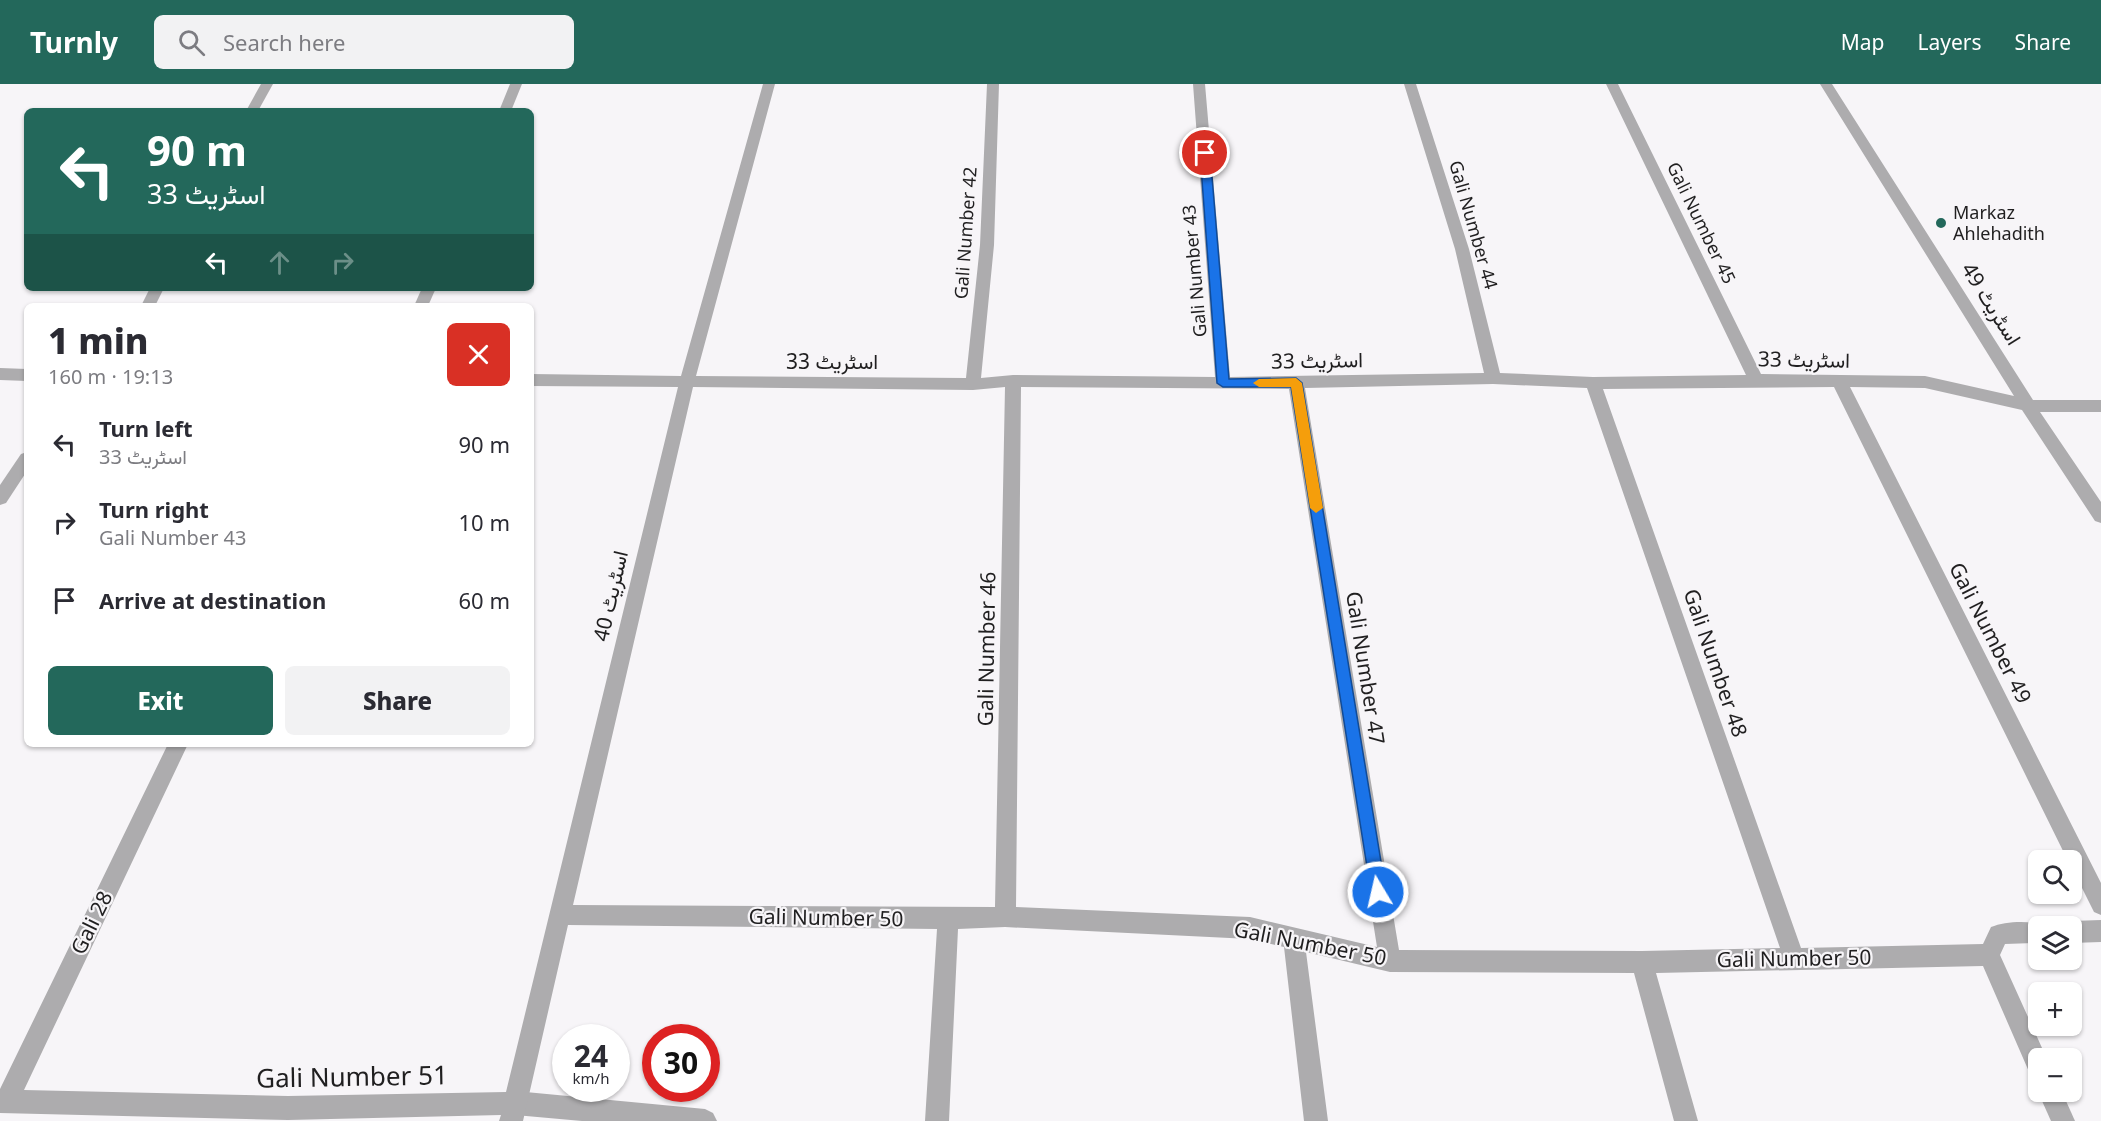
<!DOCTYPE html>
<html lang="en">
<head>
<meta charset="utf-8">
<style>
  body { margin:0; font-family:"Noto Sans",Vazirmatn,sans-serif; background:#f2f2f3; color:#2b2b33; height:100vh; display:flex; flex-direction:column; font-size:22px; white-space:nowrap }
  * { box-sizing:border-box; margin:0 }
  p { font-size:20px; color:#7c7c81 }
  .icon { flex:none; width:33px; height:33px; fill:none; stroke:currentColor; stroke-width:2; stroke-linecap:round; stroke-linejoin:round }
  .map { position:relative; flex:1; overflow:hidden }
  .drawer { position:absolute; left:24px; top:219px; width:510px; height:444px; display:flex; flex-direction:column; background:#fff; border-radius:9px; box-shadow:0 2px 4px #0004 }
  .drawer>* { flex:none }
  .hud { position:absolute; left:24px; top:24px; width:510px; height:183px; border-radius:9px; box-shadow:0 2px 4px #0004; background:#23685b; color:#fff; overflow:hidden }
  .tools { position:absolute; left:2028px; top:766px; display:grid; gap:12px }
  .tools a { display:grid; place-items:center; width:54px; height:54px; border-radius:9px; background:#fff; box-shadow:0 2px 4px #0004; font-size:30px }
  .speed { position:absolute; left:552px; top:940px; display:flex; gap:12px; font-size:30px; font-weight:700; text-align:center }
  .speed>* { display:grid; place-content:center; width:78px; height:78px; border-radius:50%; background:#fff; box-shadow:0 2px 4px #0004; line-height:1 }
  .speed small { font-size:15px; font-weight:400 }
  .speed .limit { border:9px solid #d22; background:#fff; color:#111 }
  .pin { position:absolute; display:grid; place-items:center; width:51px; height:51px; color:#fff; margin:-26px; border:3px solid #fff; border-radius:50%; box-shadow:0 2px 6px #0007 }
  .me { position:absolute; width:66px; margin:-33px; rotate:351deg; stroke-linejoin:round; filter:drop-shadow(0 0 4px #0008) }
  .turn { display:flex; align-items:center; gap:21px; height:126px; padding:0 24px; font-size:27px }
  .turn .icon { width:78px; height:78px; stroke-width:2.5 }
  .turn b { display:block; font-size:42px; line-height:51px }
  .lanes { display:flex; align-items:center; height:57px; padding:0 24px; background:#0003; justify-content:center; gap:30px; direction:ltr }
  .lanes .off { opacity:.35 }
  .round { display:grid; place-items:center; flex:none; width:63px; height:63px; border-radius:9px; background:#f2f2f3 }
  .summary { display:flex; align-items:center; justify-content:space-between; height:102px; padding:0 24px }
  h1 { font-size:36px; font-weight:800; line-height:45px }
  .action { display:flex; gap:12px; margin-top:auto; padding:12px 24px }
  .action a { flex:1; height:69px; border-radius:9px; background:#23685b; color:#fff; font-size:24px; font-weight:800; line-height:69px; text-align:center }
  .action a+a { background:#f2f2f3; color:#2b2b33 }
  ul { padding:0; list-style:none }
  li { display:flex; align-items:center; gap:18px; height:78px; padding:0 24px }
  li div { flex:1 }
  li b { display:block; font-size:22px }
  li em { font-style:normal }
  header { display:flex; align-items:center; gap:36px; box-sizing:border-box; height:84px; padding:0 30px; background:#23685b; color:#fff }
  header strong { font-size:28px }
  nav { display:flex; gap:33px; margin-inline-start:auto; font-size:21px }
  .search { width:420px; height:54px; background:#f2f2f3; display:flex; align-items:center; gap:15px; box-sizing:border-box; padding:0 21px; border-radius:9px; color:#7c7c81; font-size:22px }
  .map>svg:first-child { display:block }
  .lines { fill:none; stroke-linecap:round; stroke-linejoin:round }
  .lane { fill:#adacae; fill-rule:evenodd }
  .street { fill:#adacae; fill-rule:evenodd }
  .route { fill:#1a73e8; stroke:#114b97; stroke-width:1.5 }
  .slow { fill:#f59e0b }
  .poi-dot { fill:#23685b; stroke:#f7f5f8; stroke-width:2 }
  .labels { text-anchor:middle; stroke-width:4.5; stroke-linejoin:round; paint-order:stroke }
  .far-poi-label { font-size:18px; fill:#201f20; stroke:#f7f5f8; text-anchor:start }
  .far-street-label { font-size:18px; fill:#201f20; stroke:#f7f5f8 }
  .street-label { font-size:21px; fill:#201f20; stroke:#f7f5f8 }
  .near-street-label { font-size:26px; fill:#201f20; stroke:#f7f5f8 }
</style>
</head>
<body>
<header>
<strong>Turnly</strong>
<div class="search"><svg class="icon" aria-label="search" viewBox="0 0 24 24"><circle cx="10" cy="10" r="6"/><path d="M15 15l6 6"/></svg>Search here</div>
<nav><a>Map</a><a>Layers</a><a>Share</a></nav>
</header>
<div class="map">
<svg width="2101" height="1037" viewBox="0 0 2101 1037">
  <rect width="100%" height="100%" fill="#f7f5f8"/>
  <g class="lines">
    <!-- lane -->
    <path class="lane" d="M515,1007L705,1025L713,1029L717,1037H582L515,1031L507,1027L503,1019L507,1011Z"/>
    <!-- street -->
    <g class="street">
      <path d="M261,0H273L258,27H246Z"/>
      <path d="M510,0H522L511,27H499Z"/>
      <path d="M763,0H775L696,292L966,294L980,161L987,0H999L994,161L981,294L1013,291L1215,293L1193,0H1205L1230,293L1484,289L1455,165L1404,0H1416L1469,165L1500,289L1593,293L1746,291L1606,0H1618L1761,290L1925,292L2014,312L1820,0H1832L2033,316H2101V328H2040L2101,418V439L2095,437L2022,326L1925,304L1850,303L2101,799V831L2094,828L2072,784V777H2068L1834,303L1603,305L1801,864L1983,860L1991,843C2006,837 2031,836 2046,842L2038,843V859L2005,860L2000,871L2047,975H2038V993L2030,990L1983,882L1656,889L1698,1037H1674L1634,889L1390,888L1306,868L1328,1037H1304L1284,863L1250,855L1005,843L958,845L949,1037H925L937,845L568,841L523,1037H499L501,1031L288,1036L0,1029V1005L168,660H188L24,1006L288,1012L506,1008L678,303L531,302V290L681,292ZM1493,300L1587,304L1780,864L1642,867L1399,866L1305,304ZM693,303L973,306L1005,303L995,823L573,821ZM1021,303L1289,305L1377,863L1250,833L1016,823Z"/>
      <path d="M150,204H164L155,222H141Z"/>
      <path d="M422,204H436L428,222H414Z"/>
      <path d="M0,284L27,285V297L0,296Z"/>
      <path d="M27,368V387L6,419L0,421V401L21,370Z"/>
      <path d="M2101,836V858L2072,859V843H2063L2072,837Z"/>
      <path d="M2038,1008H2062L2075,1037H2051Z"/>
    </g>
  </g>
  <!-- route -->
  <path class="route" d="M1205,66L1210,69L1229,295L1296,294L1302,299L1386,808L1384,813L1378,815L1373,813L1371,808L1291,303H1223L1217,299L1200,69Z"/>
  <!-- slow -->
  <path class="slow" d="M1296,294L1302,299L1323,424L1316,429L1310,424L1291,303H1259L1253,299L1259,295Z"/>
  <!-- markers -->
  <circle class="poi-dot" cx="1941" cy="139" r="6"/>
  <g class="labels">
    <!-- far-poi labels -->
    <g class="far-poi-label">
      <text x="1953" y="135">Markaz<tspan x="1953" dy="21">Ahlehadith</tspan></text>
    </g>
    <!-- far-street labels -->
    <g class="far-street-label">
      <text transform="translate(1701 139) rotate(64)" y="6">Gali Number 45</text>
      <text transform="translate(1473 141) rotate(74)" y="6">Gali Number 44</text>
      <text transform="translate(966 149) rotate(-86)" y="6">Gali Number 42</text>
      <text transform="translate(1195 187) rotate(-95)" y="6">Gali Number 43</text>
    </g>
    <!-- street labels -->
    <g class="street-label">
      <text transform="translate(1991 220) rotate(58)" y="7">اسٹریٹ 49</text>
      <text transform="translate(1804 276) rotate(1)" y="7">اسٹریٹ 33</text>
      <text transform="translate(1317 277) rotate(-1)" y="7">اسٹریٹ 33</text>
      <text x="832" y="285">اسٹریٹ 33</text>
      <text transform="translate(611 512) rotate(-77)" y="7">اسٹریٹ 40</text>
      <text transform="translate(1990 549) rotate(63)" y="7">Gali Number 49</text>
      <text transform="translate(987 565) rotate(-89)" y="7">Gali Number 46</text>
      <text transform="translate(1715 579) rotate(71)" y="7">Gali Number 48</text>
      <text transform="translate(1365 584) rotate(81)" y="7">Gali Number 47</text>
      <text transform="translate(826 834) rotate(1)" y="7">Gali Number 50</text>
      <text transform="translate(92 839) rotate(-64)" y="7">Gali 28</text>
      <text transform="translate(1310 860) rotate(11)" y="7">Gali Number 50</text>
      <text transform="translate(1794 875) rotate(-1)" y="7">Gali Number 50</text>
    </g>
    <!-- near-street labels -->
    <g class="near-street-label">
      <text transform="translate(352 993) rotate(-1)" y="9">Gali Number 51</text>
    </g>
  </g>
</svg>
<div class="tools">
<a><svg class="icon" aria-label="search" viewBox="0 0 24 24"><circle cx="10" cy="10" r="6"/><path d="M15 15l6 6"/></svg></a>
<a><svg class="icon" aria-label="layers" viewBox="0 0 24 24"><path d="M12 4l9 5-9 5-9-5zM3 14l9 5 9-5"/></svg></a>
<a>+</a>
<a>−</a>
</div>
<div class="speed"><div>24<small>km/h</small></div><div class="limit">30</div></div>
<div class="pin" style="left:1205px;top:69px;background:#d93025"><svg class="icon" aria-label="arrive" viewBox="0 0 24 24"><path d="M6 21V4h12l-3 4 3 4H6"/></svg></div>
<svg class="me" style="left:1378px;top:808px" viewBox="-20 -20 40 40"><circle r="17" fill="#1a73e8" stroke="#fff" stroke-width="3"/><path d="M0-11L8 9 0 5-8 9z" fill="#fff"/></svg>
<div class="hud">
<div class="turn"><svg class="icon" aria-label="left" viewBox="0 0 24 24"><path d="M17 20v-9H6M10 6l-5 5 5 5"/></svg><div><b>90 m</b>اسٹریٹ 33</div></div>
<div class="lanes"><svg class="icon" aria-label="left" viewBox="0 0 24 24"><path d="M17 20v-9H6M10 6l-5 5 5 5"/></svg><svg class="icon off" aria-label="ahead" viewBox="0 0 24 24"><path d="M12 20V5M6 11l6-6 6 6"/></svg><svg class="icon off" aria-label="right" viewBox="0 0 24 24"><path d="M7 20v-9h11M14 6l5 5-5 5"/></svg></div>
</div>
<section class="drawer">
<div class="summary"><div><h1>1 min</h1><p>160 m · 19:13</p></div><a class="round" style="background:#d93025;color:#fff"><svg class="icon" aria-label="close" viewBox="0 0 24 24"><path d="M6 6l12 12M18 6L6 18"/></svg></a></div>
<ul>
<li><svg class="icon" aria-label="left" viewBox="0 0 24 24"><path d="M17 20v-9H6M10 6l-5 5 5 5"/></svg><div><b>Turn left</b><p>اسٹریٹ 33</p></div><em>90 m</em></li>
<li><svg class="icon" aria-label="right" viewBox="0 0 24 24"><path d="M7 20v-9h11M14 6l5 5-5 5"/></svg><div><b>Turn right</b><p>Gali Number 43</p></div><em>10 m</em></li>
<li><svg class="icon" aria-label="arrive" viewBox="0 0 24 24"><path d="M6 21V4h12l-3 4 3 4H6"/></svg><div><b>Arrive at destination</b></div><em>60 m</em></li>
</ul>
<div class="action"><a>Exit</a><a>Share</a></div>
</section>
</div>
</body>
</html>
